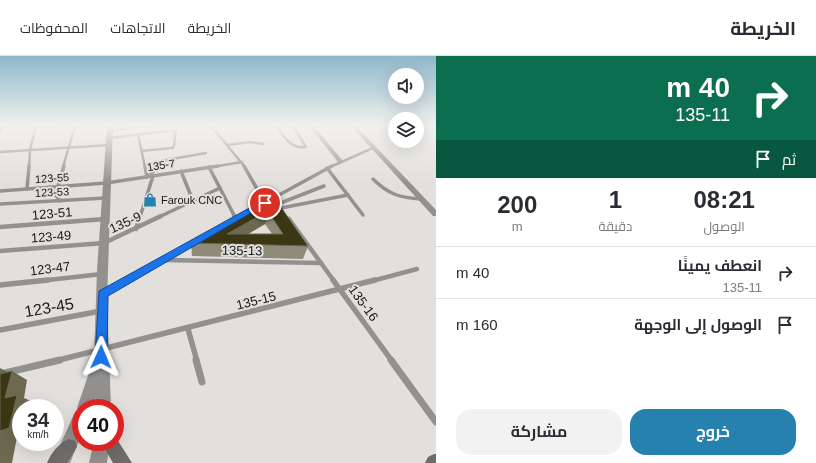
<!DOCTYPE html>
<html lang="ar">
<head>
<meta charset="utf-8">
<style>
  body { margin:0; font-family:Helvetica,Cairo,sans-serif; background:#f2f2f3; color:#2b2b33; direction:rtl; height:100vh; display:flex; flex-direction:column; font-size:15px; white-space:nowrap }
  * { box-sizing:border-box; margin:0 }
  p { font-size:13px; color:#7c7c81 }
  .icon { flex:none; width:22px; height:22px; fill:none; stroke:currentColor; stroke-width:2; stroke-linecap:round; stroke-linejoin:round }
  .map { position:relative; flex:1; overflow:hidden; direction:ltr }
  .side { display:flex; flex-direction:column; background:#fff; width:380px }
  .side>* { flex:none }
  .guide { background:#0b6e4f; color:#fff; overflow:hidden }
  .fabs { position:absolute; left:388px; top:12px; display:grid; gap:8px }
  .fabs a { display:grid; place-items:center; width:36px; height:36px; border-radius:50%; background:#fff; box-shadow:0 4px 16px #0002; font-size:20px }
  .speed { position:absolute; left:12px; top:343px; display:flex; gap:8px; font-size:20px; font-weight:700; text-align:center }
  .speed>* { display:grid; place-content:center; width:52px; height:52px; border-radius:50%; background:#fff; box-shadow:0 4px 16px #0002; line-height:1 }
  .speed small { font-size:10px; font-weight:400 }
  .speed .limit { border:6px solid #d22; background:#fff; color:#111 }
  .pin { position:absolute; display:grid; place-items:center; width:34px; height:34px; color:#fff; margin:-17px; border:2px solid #fff; border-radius:50%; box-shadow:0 1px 4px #0007 }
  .me { position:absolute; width:44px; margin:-22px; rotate:1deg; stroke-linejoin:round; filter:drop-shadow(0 0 3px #0008) }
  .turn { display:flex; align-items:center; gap:14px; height:84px; padding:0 20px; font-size:18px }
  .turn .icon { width:52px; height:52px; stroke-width:2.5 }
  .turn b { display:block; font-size:28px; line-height:34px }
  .then { display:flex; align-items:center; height:38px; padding:0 20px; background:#0003; gap:8px; font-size:15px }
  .eta { display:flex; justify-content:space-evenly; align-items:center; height:68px; text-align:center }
  .eta b { font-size:24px; font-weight:700; line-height:28px }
  .cta { display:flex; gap:8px; margin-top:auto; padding:8px 20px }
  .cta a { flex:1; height:46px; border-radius:16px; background:#2681af; color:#fff; font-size:16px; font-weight:700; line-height:46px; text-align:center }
  .cta a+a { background:#f2f2f3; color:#2b2b33 }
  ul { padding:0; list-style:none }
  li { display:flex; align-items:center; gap:12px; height:52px; padding:0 20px; border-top:1px solid #e1e1e2 }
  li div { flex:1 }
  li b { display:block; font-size:15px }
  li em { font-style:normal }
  header { display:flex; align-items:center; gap:24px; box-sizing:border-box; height:56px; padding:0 20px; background:#fff; border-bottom:1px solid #e1e1e2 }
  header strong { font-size:19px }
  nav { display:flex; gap:22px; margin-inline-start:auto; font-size:14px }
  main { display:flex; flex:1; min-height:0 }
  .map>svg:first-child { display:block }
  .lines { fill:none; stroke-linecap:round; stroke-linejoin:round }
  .service-far4 { stroke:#929190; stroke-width:2.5 }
  .service-far3 { stroke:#929190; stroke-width:3.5 }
  .service-far2 { stroke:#929190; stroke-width:4.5 }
  .service-far1 { stroke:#929190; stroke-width:5.5 }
  .service { stroke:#929190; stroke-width:7 }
  .minor { fill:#929190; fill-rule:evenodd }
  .tertiary { fill:#929190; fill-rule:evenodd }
  .secondary { fill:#6e6b6a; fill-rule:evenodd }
  .wall { fill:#8e8b78; fill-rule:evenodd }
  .shaded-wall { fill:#6d6950 }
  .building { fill:#3b3714; stroke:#6d6950; fill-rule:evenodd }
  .route { fill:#1a73e8; stroke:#114b97 }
  .labels { text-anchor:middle; stroke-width:4; stroke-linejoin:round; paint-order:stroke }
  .far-street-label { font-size:11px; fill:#191817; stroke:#e2dfdc }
  .far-poi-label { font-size:11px; fill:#191817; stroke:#e2dfdc; text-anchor:start }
  .street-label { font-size:13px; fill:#191817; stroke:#e2dfdc }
  .near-street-label { font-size:16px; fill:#191817; stroke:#e2dfdc }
</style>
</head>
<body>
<header>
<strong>الخريطة</strong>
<nav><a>الخريطة</a><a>الاتجاهات</a><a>المحفوظات</a></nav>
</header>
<main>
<section class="side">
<div class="guide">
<div class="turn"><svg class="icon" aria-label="right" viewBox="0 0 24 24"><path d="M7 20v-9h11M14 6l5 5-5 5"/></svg><div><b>40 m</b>135-11</div></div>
<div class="then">ثم<svg class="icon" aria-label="arrive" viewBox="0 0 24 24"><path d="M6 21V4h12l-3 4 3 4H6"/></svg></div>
</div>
<div class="eta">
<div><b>08:21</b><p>الوصول</p></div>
<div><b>1</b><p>دقيقة</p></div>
<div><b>200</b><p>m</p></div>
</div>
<ul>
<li><svg class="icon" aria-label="right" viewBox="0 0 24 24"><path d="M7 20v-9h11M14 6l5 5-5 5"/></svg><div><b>انعطف يمينًا</b><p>135-11</p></div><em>40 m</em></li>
<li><svg class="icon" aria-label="arrive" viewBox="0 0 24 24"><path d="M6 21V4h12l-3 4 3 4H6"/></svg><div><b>الوصول إلى الوجهة</b></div><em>160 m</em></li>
</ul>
<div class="cta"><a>خروج</a><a>مشاركة</a></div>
</section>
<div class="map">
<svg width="436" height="407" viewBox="0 0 436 407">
  <rect width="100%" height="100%" fill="#e2dfdc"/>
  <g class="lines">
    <!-- service-far4 -->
    <g class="service-far4">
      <path d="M36,70H56"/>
      <path d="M211,70L245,111"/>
      <path d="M276,70C284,81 291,93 306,91L293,70"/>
      <path d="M110,75L148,70"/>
      <path d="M0,76L4,70"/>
      <path d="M138,78L145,111"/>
      <path d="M109,82L176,74"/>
      <path d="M227,89L251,86L263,88"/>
      <path d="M141,95L172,92L174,90L176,70"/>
      <path d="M0,96L109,89"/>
      <path d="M29,111L30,94L36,70"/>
      <path d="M63,111L75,70"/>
      <path d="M159,111L166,104L206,97"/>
      <path d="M212,111L242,106"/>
      <path d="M330,111L373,92"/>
    </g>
    <!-- service-far3 -->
    <g class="service-far3">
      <path d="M145,110L147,121"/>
      <path d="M244,110L265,147"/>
      <path d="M209,111L235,161"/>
      <path d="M327,112L363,159"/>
      <path d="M181,115L193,145"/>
      <path d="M147,121L160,110"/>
      <path d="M373,123C388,138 400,142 421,143"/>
      <path d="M58,130L64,110"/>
      <path d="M50,131L60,145"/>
      <path d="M27,133L29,110"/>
      <path d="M0,135L106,127L218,110"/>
      <path d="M268,145L332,110"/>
      <path d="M0,148L105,142"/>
      <path d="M278,148L324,130"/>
      <path d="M281,152L348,139"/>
      <path d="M140,161L153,120"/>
      <path d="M159,161L220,132"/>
    </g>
    <!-- service-far2 -->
    <g class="service-far2">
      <path d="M234,160L236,163"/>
      <path d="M289,163L334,225"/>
      <path d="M0,171L105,163"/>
      <path d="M136,173L140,160"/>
      <path d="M0,195L104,187L161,160"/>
      <path d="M165,204L321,207"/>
      <path d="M39,225L102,218"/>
      <path d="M126,225L195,186"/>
      <path d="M372,225L417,213"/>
    </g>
    <!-- service-far1 -->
    <g class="service-far1">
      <path d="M333,224L392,305"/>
      <path d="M0,229L48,224"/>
      <path d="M103,238L128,224"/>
      <path d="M188,273L197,305"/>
      <path d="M0,274L101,255"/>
      <path d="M55,305L375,224"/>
    </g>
    <!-- service -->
    <g class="service">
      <path d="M196,304L202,326"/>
      <path d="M391,304L436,366"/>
      <path d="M0,318L60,304"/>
    </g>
    <!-- minor -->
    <g class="minor">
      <path d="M309,70H314L342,104V106H338Z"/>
      <path d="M351,70H356L436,154V160H433Z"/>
    </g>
    <!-- tertiary -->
    <g class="tertiary">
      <path d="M107,70H113L107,243L111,352H95L96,341L93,352H81V380L70,407H52L75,356L79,355L77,352L94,302L97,214Z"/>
      <path d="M94,386H110L107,407H89Z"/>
    </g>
    <!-- secondary -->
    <g class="secondary">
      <path d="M115,380L132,407H113L101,386H115Z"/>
      <path d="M69,383L75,385L77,391L67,407H47C51,397 59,387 69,383Z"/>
      <path d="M434,398H436V407H425L428,401Z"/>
    </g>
  </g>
  <!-- wall -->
  <path class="wall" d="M268,142L308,190L303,203L192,200L191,187ZM265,168L272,178H248Z"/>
  <!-- shaded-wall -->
  <g class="shaded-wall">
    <path d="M268,155L265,168L231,188L227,178Z"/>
    <path d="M0,312L11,318L12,315L27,324L24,342L33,346L32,352H21V379L17,381L12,407H0V375L5,342L0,322Z"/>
  </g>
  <!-- building -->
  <g class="building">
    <path d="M268,142L276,144L308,190L191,187ZM268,155L283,178H227Z"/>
    <path d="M12,315L5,342L17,339L9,372L0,375V318Z"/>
  </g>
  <!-- sky -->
  <linearGradient id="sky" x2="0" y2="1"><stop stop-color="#8eb8ca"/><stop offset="0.55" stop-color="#f2f1ef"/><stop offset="1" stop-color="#f2f1ef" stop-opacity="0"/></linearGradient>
  <rect width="436" height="127" fill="url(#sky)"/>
  <!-- route -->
  <path class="route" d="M262,145L268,147L108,240L107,301L105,305L101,307L97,305L95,301L99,235Z"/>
  <!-- icons -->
  <defs>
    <g id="shop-bare" transform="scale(1.08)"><path d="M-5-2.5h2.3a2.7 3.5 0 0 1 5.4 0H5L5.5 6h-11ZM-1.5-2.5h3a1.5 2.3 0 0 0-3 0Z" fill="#2681af" stroke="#e2dfdc" stroke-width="2.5" paint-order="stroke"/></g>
  </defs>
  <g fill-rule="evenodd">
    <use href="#shop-bare" x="150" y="144"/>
  </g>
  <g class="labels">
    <!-- far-street labels -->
    <g class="far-street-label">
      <text transform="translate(161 109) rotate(-9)" y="4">135-7</text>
      <text transform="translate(52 122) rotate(-4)" y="4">123-55</text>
      <text transform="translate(52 136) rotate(-3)" y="4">123-53</text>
    </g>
    <!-- far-poi labels -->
    <g class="far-poi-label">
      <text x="161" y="148">Farouk CNC</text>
    </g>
    <!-- street labels -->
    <g class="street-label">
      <text transform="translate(52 157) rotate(-5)" y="5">123-51</text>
      <text transform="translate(125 166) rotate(-25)" y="5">135-9</text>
      <text transform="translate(51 180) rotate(-4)" y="5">123-49</text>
      <text transform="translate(242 194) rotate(1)" y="5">135-13</text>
      <text transform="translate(50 212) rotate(-7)" y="5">123-47</text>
      <text transform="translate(256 244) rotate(-14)" y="5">135-15</text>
      <text transform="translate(364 247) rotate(54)" y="5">135-16</text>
    </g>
    <!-- near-street labels -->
    <g class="near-street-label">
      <text transform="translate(49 251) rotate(-10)" y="6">123-45</text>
    </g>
  </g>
</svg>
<div class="fabs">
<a><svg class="icon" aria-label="sound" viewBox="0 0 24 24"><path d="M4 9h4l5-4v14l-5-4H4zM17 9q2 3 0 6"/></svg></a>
<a><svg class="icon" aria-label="layers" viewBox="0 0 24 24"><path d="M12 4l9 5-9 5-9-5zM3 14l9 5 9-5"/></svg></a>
</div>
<div class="speed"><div>34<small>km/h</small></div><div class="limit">40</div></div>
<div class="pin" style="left:265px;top:147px;background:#d93025"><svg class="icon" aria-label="arrive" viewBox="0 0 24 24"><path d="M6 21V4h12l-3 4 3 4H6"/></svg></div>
<svg class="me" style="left:101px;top:301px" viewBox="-20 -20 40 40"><path d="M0-17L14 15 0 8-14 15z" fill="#1a73e8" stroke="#fff" stroke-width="4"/></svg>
</div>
</main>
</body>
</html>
